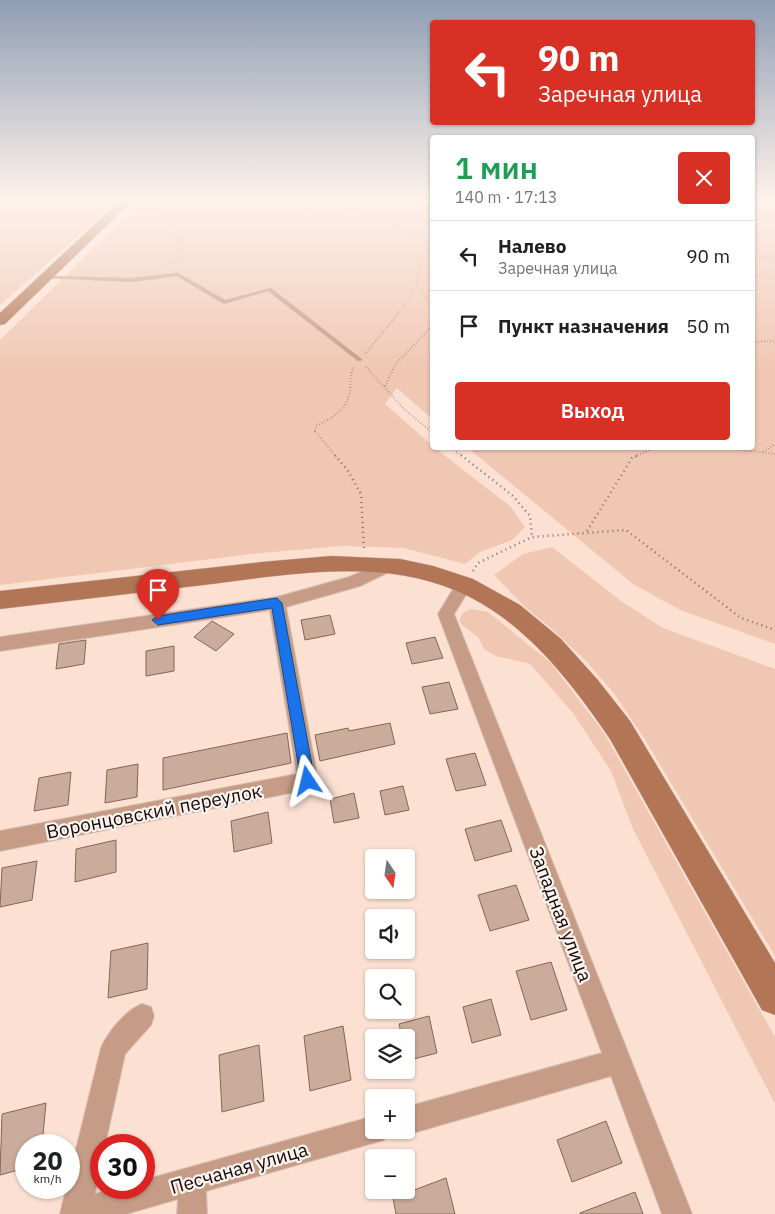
<!DOCTYPE html>
<html lang="ru">
<head>
<meta charset="utf-8">
<style>
  body { margin:0; font-family:"IBM Plex Sans",sans-serif; background:#f6f6f6; color:#202124; height:100vh; display:flex; flex-direction:column; font-size:19px; white-space:nowrap }
  * { box-sizing:border-box; margin:0 }
  p { font-size:16px; color:#757577 }
  .icon { flex:none; width:28px; height:28px; fill:none; stroke:currentColor; stroke-width:2; stroke-linecap:round; stroke-linejoin:round }
  .map { position:relative; flex:1; overflow:hidden }
  .panel { position:absolute; left:430px; top:135px; width:325px; height:315px; display:flex; flex-direction:column; background:#fff; border-radius:5px; box-shadow:0 1px 4px #0004 }
  .panel>* { flex:none }
  .hud { position:absolute; left:430px; top:20px; width:325px; height:105px; border-radius:5px; box-shadow:0 1px 4px #0004; background:#d93025; color:#fff; overflow:hidden }
  .needle { width:32px; rotate:167deg }
  .tools { position:absolute; left:365px; top:849px; display:grid; gap:10px }
  .tools a { display:grid; place-items:center; width:50px; height:50px; border-radius:5px; background:#fff; box-shadow:0 1px 4px #0004; font-size:25px }
  .speed { position:absolute; left:15px; top:1134px; display:flex; gap:10px; font-size:25px; font-weight:700; text-align:center }
  .speed>* { display:grid; place-content:center; width:65px; height:65px; border-radius:50%; background:#fff; box-shadow:0 1px 4px #0004; line-height:1 }
  .speed small { font-size:12px; font-weight:400 }
  .speed .limit { border:8px solid #d22; background:#fff; color:#111 }
  .pin { position:absolute; display:grid; place-items:center; width:42px; height:42px; color:#fff; margin:-51px -21px; border-radius:50% 50% 50% 0; rotate:-45deg; box-shadow:0 0 5px #0007 }
  .pin .icon { rotate:45deg }
  .me { position:absolute; width:55px; margin:-28px; rotate:350deg; stroke-linejoin:round; filter:drop-shadow(0 0 4px #0008) }
  .turn { display:flex; align-items:center; gap:18px; height:105px; padding:0 25px; font-size:22px }
  .turn .icon { width:65px; height:65px; stroke-width:2.5 }
  .turn b { display:block; font-size:35px; line-height:42px }
  .round { display:grid; place-items:center; flex:none; width:52px; height:52px; border-radius:5px; background:#f6f6f6 }
  .summary { display:flex; align-items:center; justify-content:space-between; height:85px; padding:0 25px }
  h1 { font-size:30px; font-weight:600; line-height:38px; color:#1e9e55 }
  .button { display:flex; gap:10px; margin-top:auto; padding:10px 25px }
  .button a { flex:1; height:58px; border-radius:5px; background:#d93025; color:#fff; font-size:20px; font-weight:600; line-height:58px; text-align:center }
  ul { padding:0; list-style:none }
  li { display:flex; align-items:center; gap:15px; height:70px; padding:0 25px; border-top:1px solid #e0e0e0 }
  li div { flex:1 }
  li b { display:block; font-size:19px }
  li em { font-style:normal }
  .map>svg:first-child { display:block }
  .green { fill:#f0c7b3 }
  .building { fill:#cbab9a; stroke:#846657 }
  .lines { fill:none; stroke-linecap:round; stroke-linejoin:round }
  .service-casing { stroke:#d7bfb2; stroke-width:1 }
  .minor-casing { stroke:#d7bfb2; stroke-width:2 }
  .secondary-casing { stroke:#d7bfb2; stroke-width:1 }
  .path-far2 { stroke:#847168; stroke-width:1; stroke-dasharray:0.5 2; stroke-linecap:butt }
  .path-far1 { stroke:#847168; stroke-width:2; stroke-dasharray:0.5 2.5; stroke-linecap:butt }
  .path { stroke:#847168; stroke-width:2.5; stroke-dasharray:1 4; stroke-linecap:butt }
  .service { fill:#c69c86; fill-rule:evenodd }
  .minor { fill:#c69c86; fill-rule:evenodd }
  .secondary { fill:#b27656; fill-rule:evenodd }
  .route { fill:#1a73e8; stroke:#114b97 }
  .labels { text-anchor:middle; stroke-width:4.5; stroke-linejoin:round; paint-order:stroke }
  .near-street-label { font-size:19px; fill:#150a05; stroke:#faf3ef }
</style>
</head>
<body>
<div class="map">
<svg width="775" height="1214" viewBox="0 0 775 1214">
  <rect width="100%" height="100%" fill="#fce1d3"/>
  <!-- green -->
  <g class="green">
    <path d="M0,200H119L0,305Z"/>
    <path d="M143,200H432V419L397,388L385,404L432,445V448H435L510,506L525,527L512,540L480,552L465,564L404,548L343,546L261,553L0,585V340Z"/>
    <path d="M753,200H775V644L680,610L633,584L468,448H752Z"/>
    <path d="M552,547L621,601L663,628L775,669V956L644,738L613,692L587,662L552,629L526,608L494,575L523,554Z"/>
    <path d="M470,609L488,612L551,663L604,733L775,1037V1104L633,829L611,771L573,713L530,664L496,656L484,649L478,637L462,625L459,620L463,613Z"/>
  </g>
  <!-- building -->
  <g class="building">
    <path d="M330,615L335,634L305,640L301,620Z"/>
    <path d="M212,621L234,634L216,651L194,637Z"/>
    <path d="M435,637L443,658L412,664L406,643Z"/>
    <path d="M86,640L84,664L56,669L59,644Z"/>
    <path d="M174,646V671L146,676V651Z"/>
    <path d="M449,682L458,709L430,714L422,687Z"/>
    <path d="M390,723L395,744L320,761L315,735L348,728L349,731Z"/>
    <path d="M287,733L291,763L163,790V758Z"/>
    <path d="M475,753L486,785L456,791L446,759Z"/>
    <path d="M138,764L137,797L105,803L107,770Z"/>
    <path d="M71,772L68,805L34,811L39,778Z"/>
    <path d="M403,786L409,810L385,815L380,791Z"/>
    <path d="M354,793L359,818L334,823L330,799Z"/>
    <path d="M268,812L272,843L234,852L231,821Z"/>
    <path d="M501,820L512,851L475,861L465,829Z"/>
    <path d="M116,840V872L75,882L76,849Z"/>
    <path d="M37,861L32,900L0,907L2,868Z"/>
    <path d="M516,885L529,920L490,931L478,895Z"/>
    <path d="M148,943L147,989L108,998L111,951Z"/>
    <path d="M551,962L567,1010L531,1020L516,971Z"/>
    <path d="M491,999L501,1035L472,1043L463,1007Z"/>
    <path d="M429,1016L437,1053L406,1061V1038H402L399,1024Z"/>
    <path d="M343,1026L351,1080L310,1091L304,1036Z"/>
    <path d="M259,1045L264,1101L222,1112L219,1055Z"/>
    <path d="M46,1103L42,1145H26V1168L0,1175L2,1114Z"/>
    <path d="M606,1121L622,1163L572,1182L557,1140Z"/>
    <path d="M446,1178L455,1214H396L393,1198Z"/>
    <path d="M635,1192L643,1214H580V1213Z"/>
  </g>
  <g class="lines">
    <!-- service casing -->
    <g class="service-casing">
      <path id="service" d="M178,273L225,300L271,288L363,360L358,361L268,291L224,304L177,276L131,282L47,278L45,277L47,276L131,278Z"/>
    </g>
    <!-- minor casing -->
    <g class="minor-casing">
      <g id="minor">
        <path d="M388,561L393,562L396,566L393,570L360,586L286,607L318,781L315,788L0,851V831L297,774L270,610L0,651V637L277,597L349,577Z"/>
        <path d="M464,579L470,581L472,585L454,614L692,1214H662L611,1076L406,1135L396,1130H406V1107L602,1053L438,614L458,581Z"/>
        <path d="M142,1004L151,1007L154,1016L151,1025L125,1054L105,1145H101V1163L95,1194L118,1188H144V1180L374,1116V1130H388L384,1140L206,1191L207,1214H177L178,1199L126,1214H60L101,1048C108,1032 126,1010 142,1004Z"/>
      </g>
    </g>
    <!-- secondary casing -->
    <g class="secondary-casing">
      <g id="secondary">
        <path d="M121,200H133L5,324L0,325V313Z"/>
        <path d="M331,556L400,559L433,566L473,579L520,605L561,639L597,679L630,721L775,963V1015L762,1010L610,739C570,680 524,620 457,591C376,556 280,576 195,586C130,594 65,601 0,609V591L262,562Z"/>
      </g>
    </g>
    <!-- path-far2 -->
    <g class="path-far2">
      <path d="M752,201L775,206"/>
      <path d="M152,208L163,200"/>
      <path d="M147,210C210,196 309,193 370,215C391,223 411,235 432,244"/>
      <path d="M133,211L147,210"/>
      <path d="M432,224L431,244L418,274L417,284L432,307"/>
      <path d="M289,226L317,200"/>
      <path d="M752,260L775,257"/>
      <path d="M167,265L176,260L183,252L180,244L166,229L176,222L170,215L181,200"/>
      <path d="M752,273L775,280"/>
      <path d="M399,312L409,300L417,284"/>
    </g>
    <!-- path-far1 -->
    <g class="path-far1">
      <path d="M752,342L775,341"/>
      <path d="M366,353L400,311"/>
      <path d="M366,367L405,410L432,432"/>
      <path d="M385,386L395,365L430,328L432,320"/>
      <path d="M452,448L463,457"/>
      <path d="M727,448L775,454"/>
      <path d="M763,452L775,444"/>
      <path d="M336,457L315,431L316,426C332,418 348,410 350,390C351,382 349,375 354,367"/>
      <path d="M635,457L653,448"/>
    </g>
    <!-- path -->
    <g class="path">
      <path d="M335,455L348,471L361,494L364,550"/>
      <path d="M461,455L513,496L530,516L532,537"/>
      <path d="M587,531L632,458L638,455"/>
      <path d="M473,571L478,563L532,537L626,530L741,618L775,630"/>
    </g>
    <!-- service -->
    <use href="#service" class="service"/>
    <!-- minor -->
    <use href="#minor" class="minor"/>
    <!-- secondary -->
    <use href="#secondary" class="secondary"/>
  </g>
  <!-- sky -->
  <linearGradient id="sky" x2="0" y2="1"><stop stop-color="#909eb4"/><stop offset="0.54" stop-color="#fef2eb"/><stop offset="1" stop-color="#fef2eb" stop-opacity="0"/></linearGradient>
  <rect width="775" height="370" fill="url(#sky)"/>
  <!-- route -->
  <path class="route" d="M277,598L282,603L315,781L313,785L308,787L303,785L301,781L272,608L158,625L152,620L158,616Z"/>
  <g class="labels">
    <!-- near-street labels -->
    <g class="near-street-label">
      <text transform="translate(154 811) rotate(-11)" y="7">Воронцовский переулок</text>
      <text transform="translate(561 914) rotate(69)" y="7">Западная улица</text>
      <text transform="translate(239 1168) rotate(-16)" y="7">Песчаная улица</text>
    </g>
  </g>
</svg>
<div class="tools">
<a><svg class="needle" viewBox="-14 -14 28 28"><path d="M0-13l5 13h-10z" fill="#e53935"/><path d="M0 13l5-13h-10z" fill="#757577"/></svg></a>
<a><svg class="icon" aria-label="sound" viewBox="0 0 24 24"><path d="M4 9h4l5-4v14l-5-4H4zM17 9q2 3 0 6"/></svg></a>
<a><svg class="icon" aria-label="search" viewBox="0 0 24 24"><circle cx="10" cy="10" r="6"/><path d="M15 15l6 6"/></svg></a>
<a><svg class="icon" aria-label="layers" viewBox="0 0 24 24"><path d="M12 4l9 5-9 5-9-5zM3 14l9 5 9-5"/></svg></a>
<a>+</a>
<a>−</a>
</div>
<div class="speed"><div>20<small>km/h</small></div><div class="limit">30</div></div>
<div class="pin" style="left:158px;top:620px;background:#d93025"><svg class="icon" aria-label="arrive" viewBox="0 0 24 24"><path d="M6 21V4h12l-3 4 3 4H6"/></svg></div>
<svg class="me" style="left:308px;top:781px" viewBox="-20 -20 40 40"><path d="M0-17L14 15 0 8-14 15z" fill="#1a73e8" stroke="#fff" stroke-width="4"/></svg>
<div class="hud">
<div class="turn"><svg class="icon" aria-label="left" viewBox="0 0 24 24"><path d="M17 20v-9H6M10 6l-5 5 5 5"/></svg><div><b>90 m</b>Заречная улица</div></div>
</div>
<section class="panel">
<div class="summary"><div><h1>1 мин</h1><p>140 m · 17:13</p></div><a class="round" style="background:#d93025;color:#fff"><svg class="icon" aria-label="close" viewBox="0 0 24 24"><path d="M6 6l12 12M18 6L6 18"/></svg></a></div>
<ul>
<li><svg class="icon" aria-label="left" viewBox="0 0 24 24"><path d="M17 20v-9H6M10 6l-5 5 5 5"/></svg><div><b>Налево</b><p>Заречная улица</p></div><em>90 m</em></li>
<li><svg class="icon" aria-label="arrive" viewBox="0 0 24 24"><path d="M6 21V4h12l-3 4 3 4H6"/></svg><div><b>Пункт назначения</b></div><em>50 m</em></li>
</ul>
<div class="button"><a>Выход</a></div>
</section>
</div>
</body>
</html>
